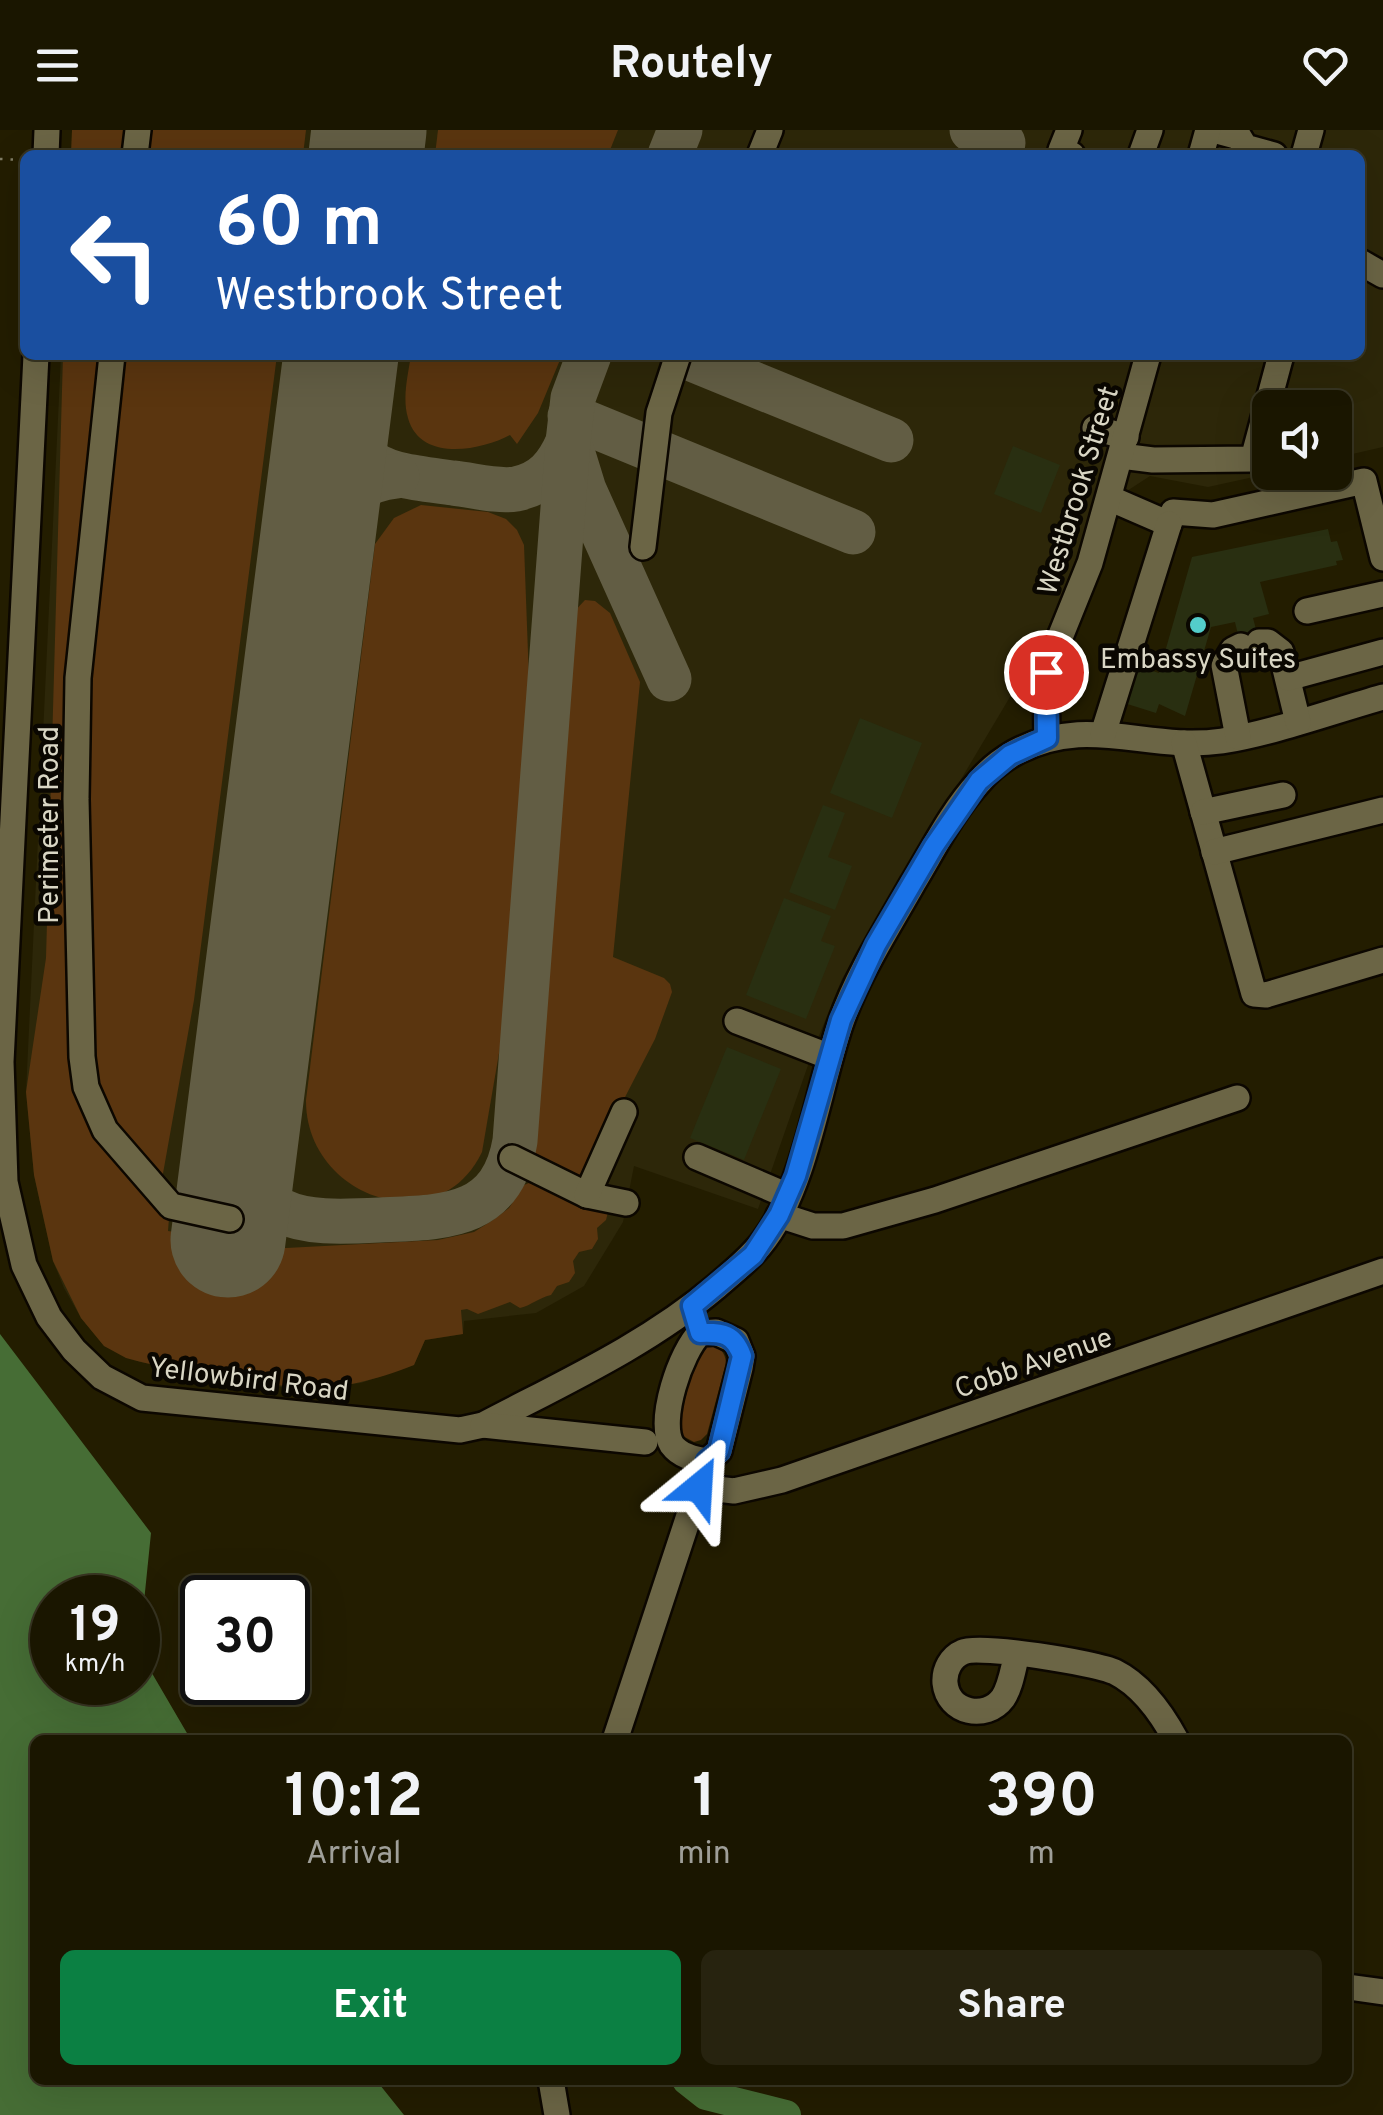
<!DOCTYPE html>
<html lang="en">
<head>
<meta charset="utf-8">
<style>
  body { margin:0; font-family:Overpass,sans-serif; background:#27230f; color:#f1f3f6; height:100vh; display:flex; flex-direction:column; font-size:38px; white-space:nowrap }
  * { box-sizing:border-box; margin:0 }
  p { font-size:32px; color:#9f9f99 }
  .icon { flex:none; width:55px; height:55px; fill:none; stroke:currentColor; stroke-width:2; stroke-linecap:round; stroke-linejoin:round }
  .map { position:relative; flex:1; overflow:hidden }
  .drawer { position:absolute; left:30px; top:1605px; width:1322px; height:350px; display:flex; flex-direction:column; background:#1a1600; border-radius:15px; box-shadow:0 10px 40px #0002,0 0 0 2px #383522 }
  .drawer>* { flex:none }
  .hud { position:absolute; left:20px; top:20px; width:1345px; height:210px; border-radius:15px; box-shadow:0 10px 40px #0002,0 0 0 2px #383522; background:#1a4fa0; color:#fff; overflow:hidden }
  .fabs { position:absolute; left:1252px; top:260px; display:grid; gap:20px }
  .fabs a { display:grid; place-items:center; width:100px; height:100px; border-radius:15px; background:#1a1600; box-shadow:0 10px 40px #0002,0 0 0 2px #383522; font-size:50px }
  .speed { position:absolute; left:30px; top:1445px; display:flex; gap:20px; font-size:50px; font-weight:700; text-align:center }
  .speed>* { display:grid; place-content:center; width:130px; height:130px; border-radius:50%; background:#1a1600; box-shadow:0 10px 40px #0002,0 0 0 2px #383522; line-height:1 }
  .speed small { font-size:25px; font-weight:400 }
  .speed .limit { border:5px solid #111; border-radius:15px; background:#fff; color:#111 }
  .pin { position:absolute; display:grid; place-items:center; width:85px; height:85px; color:#fff; margin:-42px; border:5px solid #fff; border-radius:50%; box-shadow:0 2px 10px #0007 }
  .me { position:absolute; width:110px; margin:-55px; rotate:27deg; stroke-linejoin:round; filter:drop-shadow(0 0 8px #0008) }
  .turn { display:flex; align-items:center; gap:35px; height:210px; padding:0 30px; font-size:45px }
  .turn .icon { width:130px; height:130px; stroke-width:2.5 }
  .turn b { display:block; font-size:70px; line-height:85px }
  .eta { display:flex; justify-content:space-evenly; align-items:center; height:170px; text-align:center }
  .eta b { font-size:60px; font-weight:700; line-height:70px }
  .button { display:flex; gap:20px; margin-top:auto; padding:20px 30px }
  .button a { flex:1; height:115px; border-radius:15px; background:#0b8043; color:#fff; font-size:40px; font-weight:700; line-height:115px; text-align:center }
  .button a+a { background:#27230f; color:#f1f3f6 }
  header { display:flex; justify-content:space-between; align-items:center; height:130px; padding:0 30px; background:#1a1600; font-size:45px; font-weight:700 }
  .map>svg:first-child { display:block }
  .built { fill:#2d2709 }
  .green { fill:#5a350f }
  .water { fill:#466d35; fill-rule:evenodd }
  .lines { fill:none; stroke-linecap:round; stroke-linejoin:round }
  .river { stroke:#466d35; stroke-width:30 }
  .taxiway { stroke:#625d44; stroke-width:45 }
  .runway { stroke:#625d44; stroke-width:115 }
  .building { fill:#292f11 }
  .minor-casing { stroke:#0c0700; stroke-width:30 }
  .path { stroke:#817d66; stroke-width:2.5; stroke-dasharray:2.5 8; stroke-linecap:butt }
  .minor { stroke:#6b6545; stroke-width:25 }
  .route-casing { stroke:#114b97; stroke-width:25 }
  .route { stroke:#1a73e8; stroke-width:18 }
  .poi-dot { fill:#53cdcb; stroke:#0a0701; stroke-width:4 }
  .labels { text-anchor:middle; stroke-width:9; stroke-linejoin:round; paint-order:stroke }
  .street-label { font-size:28px; fill:#d9d6c4; stroke:#0a0701 }
  .poi-label { font-size:28px; fill:#d9d6c4; stroke:#0a0701 }
</style>
</head>
<body>
<header><svg class="icon" aria-label="menu" viewBox="0 0 24 24"><path d="M4 6h16M4 12h16M4 18h16"/></svg>Routely<svg class="icon" aria-label="heart" viewBox="0 0 24 24"><path d="M12 20l-8-8c-3-5 5-10 8-4 3-6 11-1 8 4z"/></svg></header>
<div class="map">
<svg width="1383" height="1985" viewBox="0 0 1383 1985">
  <rect width="100%" height="100%" fill="#231d00"/>
  <!-- built -->
  <path class="built" d="M72,0H1383V317L1335,328V278H1270L1272,343L1208,357L1150,346L1090,385L1066,460L1032,530L842,849L814,918L758,1079L634,1036L623,1092L584,1156L536,1183L464,1191L463,1204L425,1210L414,1235L361,1253L297,1260L140,1232L104,1216L81,1188L64,1158L53,1131L34,1045L26,962L61,225H1360V25H71Z"/>
  <!-- green -->
  <g class="green">
    <path d="M72,0H129L126,25H71Z"/>
    <path d="M147,0H306L303,25H145Z"/>
    <path d="M438,0H618L608,25H435Z"/>
    <path d="M63,225H103L74,942L169,1088L168,1101L286,1118L438,1110L474,1102L493,1090L509,1078L524,1055L529,1053L609,1078L606,1090L597,1098L598,1109L592,1119L579,1122L573,1131L575,1143L569,1152L557,1156L551,1165C538,1168 532,1175 520,1178L510,1172L478,1184L467,1179L461,1180L463,1204L425,1210L414,1235C331,1268 294,1259 210,1244C182,1240 153,1236 126,1228L104,1216L81,1188L53,1131L34,1045L26,962L46,828Z"/>
    <path d="M122,225H277L194,870L162,1049C130,1015 106,992 95,944L86,638L87,554Z"/>
    <path d="M411,225H562L538,283L517,314L510,305C480,321 420,332 408,288C402,268 408,245 411,225Z"/>
    <path d="M421,375L488,382L506,389L517,400L524,415L529,550L503,900L482,1022C438,1114 305,1067 306,970L375,414L394,388Z"/>
    <path d="M585,470L595,471L610,483L640,552L613,827L664,848L670,854L672,862L655,909L591,1033L582,1044L570,1048L544,1033L533,1021L572,484Z"/>
    <path d="M707,1215C718,1217 725,1220 726,1233L707,1304L701,1310L694,1312L679,1304L678,1297L698,1219Z"/>
  </g>
  <!-- water -->
  <path class="water" d="M0,1204L151,1403L139,1521L191,1610H35V1950H376L404,1985H0ZM52,1468H138V1552H52Z"/>
  <g class="lines">
    <!-- river -->
    <path class="river" d="M687,1950L706,1965L786,1985"/>
    <!-- taxiway -->
    <g class="taxiway">
      <path d="M972,0L1003,13"/>
      <path d="M670,25L680,0"/>
      <path d="M682,225L891,310"/>
      <path d="M336,263C350,342 383,344 453,353C473,355 496,362 516,359C544,353 557,337 568,312"/>
      <path d="M570,286L853,402"/>
      <path d="M572,321L584,360L669,549"/>
      <path d="M315,418C331,377 351,351 397,346"/>
      <path d="M243,995C246,1094 298,1094 380,1090C444,1087 502,1089 515,1011L568,312L573,268L589,225"/>
    </g>
    <!-- runway -->
    <g class="runway">
      <path d="M366,25L369,0"/>
      <path d="M228,1110L341,225"/>
    </g>
  </g>
  <!-- building -->
  <g class="building">
    <path d="M1013,316L1060,335L1041,383L994,364Z"/>
    <path d="M1328,399L1331,412L1337,411L1343,430L1336,431L1337,435L1260,452L1269,484L1253,488L1263,526L1244,530L1235,492L1211,497L1185,586L1159,574L1156,583L1121,572L1133,535L1159,543L1192,427Z"/>
    <path d="M860,588L922,613L892,688L830,663Z"/>
    <path d="M823,675L845,683L828,727L852,736L835,780L789,762Z"/>
    <path d="M784,768L831,786L821,811L835,816L806,889L746,865Z"/>
    <path d="M727,917L781,939L744,1030L690,1008Z"/>
  </g>
  <g class="lines">
    <!-- minor casing -->
    <g class="minor-casing">
      <g id="minor">
        <path d="M1069,0L1061,20L1072,25"/>
        <path d="M1213,0L1239,7L1245,17L1274,25"/>
        <path d="M46,25L47,0"/>
        <path d="M135,25L138,0"/>
        <path d="M760,25L770,0"/>
        <path d="M1141,25L1150,0"/>
        <path d="M1201,25L1208,0"/>
        <path d="M1304,25L1311,0"/>
        <path d="M1360,132L1383,145"/>
        <path d="M36,225L1,932L5,1052L24,1135L49,1187L74,1220L102,1247L142,1268L460,1300L483,1295C563,1253 647,1215 717,1156C734,1141 752,1127 765,1109C806,1053 818,960 840,895C857,845 887,799 913,753C933,720 952,681 979,652C988,641 1002,630 1014,623C1088,583 1146,622 1222,611C1276,602 1330,582 1383,567"/>
        <path d="M112,225L78,548L76,669L82,927L86,957L105,1000L171,1076L230,1089"/>
        <path d="M1095,298L1126,307"/>
        <path d="M1121,326L1153,330L1253,329L1281,225"/>
        <path d="M1109,368L1169,394L1173,382L1213,385L1364,351L1383,428"/>
        <path d="M643,417L659,283L678,225"/>
        <path d="M1307,481L1383,464"/>
        <path d="M1259,512H1268L1281,522L1298,592"/>
        <path d="M1288,548L1383,522"/>
        <path d="M1103,604L1169,394"/>
        <path d="M1238,607L1224,535L1233,520L1241,516"/>
        <path d="M1047,608L1046,542L1090,433L1148,225"/>
        <path d="M1184,613L1254,864L1266,865L1383,830"/>
        <path d="M1203,682L1283,665"/>
        <path d="M1214,722L1383,680"/>
        <path d="M737,891L830,927"/>
        <path d="M697,1027L788,1066"/>
        <path d="M512,1028L587,1065L626,1073"/>
        <path d="M587,1065L624,982"/>
        <path d="M779,1085L813,1096H843L935,1070L1237,968"/>
        <path d="M483,1295L645,1312"/>
        <path d="M699,1357L734,1361L782,1350L1383,1141"/>
        <path d="M1017,1524C1013,1538 1011,1556 1003,1568C986,1591 948,1583 945,1553C944,1540 951,1527 963,1522C979,1514 1096,1533 1115,1542C1141,1555 1162,1584 1176,1610"/>
        <path d="M615,1610L707,1331L719,1321L740,1238L742,1226L736,1211L716,1202L700,1203C681,1221 657,1291 672,1315C680,1326 694,1329 707,1331"/>
        <path d="M1348,1857L1383,1862"/>
        <path d="M551,1950L557,1985"/>
      </g>
    </g>
    <!-- path -->
    <path class="path" d="M0,29L24,30"/>
    <!-- minor -->
    <use href="#minor" class="minor"/>
  </g>
  <g class="lines">
    <!-- route casing -->
    <g class="route-casing">
      <path id="route" d="M699,1357L707,1331L719,1321L742,1226C734,1204 723,1202 700,1203L692,1176L753,1125L779,1085L796,1046L841,890L876,815L934,716L979,651L1010,625L1047,608L1046,542"/>
    </g>
    <!-- route -->
    <use href="#route" class="route"/>
  </g>
  <!-- markers -->
  <circle class="poi-dot" cx="1198" cy="495" r="10"/>
  <g class="labels">
    <!-- street labels -->
    <g class="street-label">
      <text transform="translate(1077 360) rotate(-73)" y="10">Westbrook Street</text>
      <text transform="translate(48 695) rotate(-90)" y="10">Perimeter Road</text>
      <text transform="translate(1033 1232) rotate(-19)" y="10">Cobb Avenue</text>
      <text transform="translate(249 1248) rotate(7)" y="10">Yellowbird Road</text>
    </g>
    <!-- poi labels -->
    <g class="poi-label">
      <text x="1198" y="538">Embassy Suites</text>
    </g>
  </g>
</svg>
<div class="fabs">
<a><svg class="icon" aria-label="sound" viewBox="0 0 24 24"><path d="M4 9h4l5-4v14l-5-4H4zM17 9q2 3 0 6"/></svg></a>
</div>
<div class="speed"><div>19<small>km/h</small></div><div class="limit">30</div></div>
<div class="pin" style="left:1046px;top:542px;background:#d93025"><svg class="icon" aria-label="arrive" viewBox="0 0 24 24"><path d="M6 21V4h12l-3 4 3 4H6"/></svg></div>
<svg class="me" style="left:699px;top:1357px" viewBox="-20 -20 40 40"><path d="M0-17L14 15 0 8-14 15z" fill="#1a73e8" stroke="#fff" stroke-width="4"/></svg>
<div class="hud">
<div class="turn"><svg class="icon" aria-label="left" viewBox="0 0 24 24"><path d="M17 20v-9H6M10 6l-5 5 5 5"/></svg><div><b>60 m</b>Westbrook Street</div></div>
</div>
<section class="drawer">
<div class="eta">
<div><b>10:12</b><p>Arrival</p></div>
<div><b>1</b><p>min</p></div>
<div><b>390</b><p>m</p></div>
</div>
<div class="button"><a>Exit</a><a>Share</a></div>
</section>
</div>
</body>
</html>
